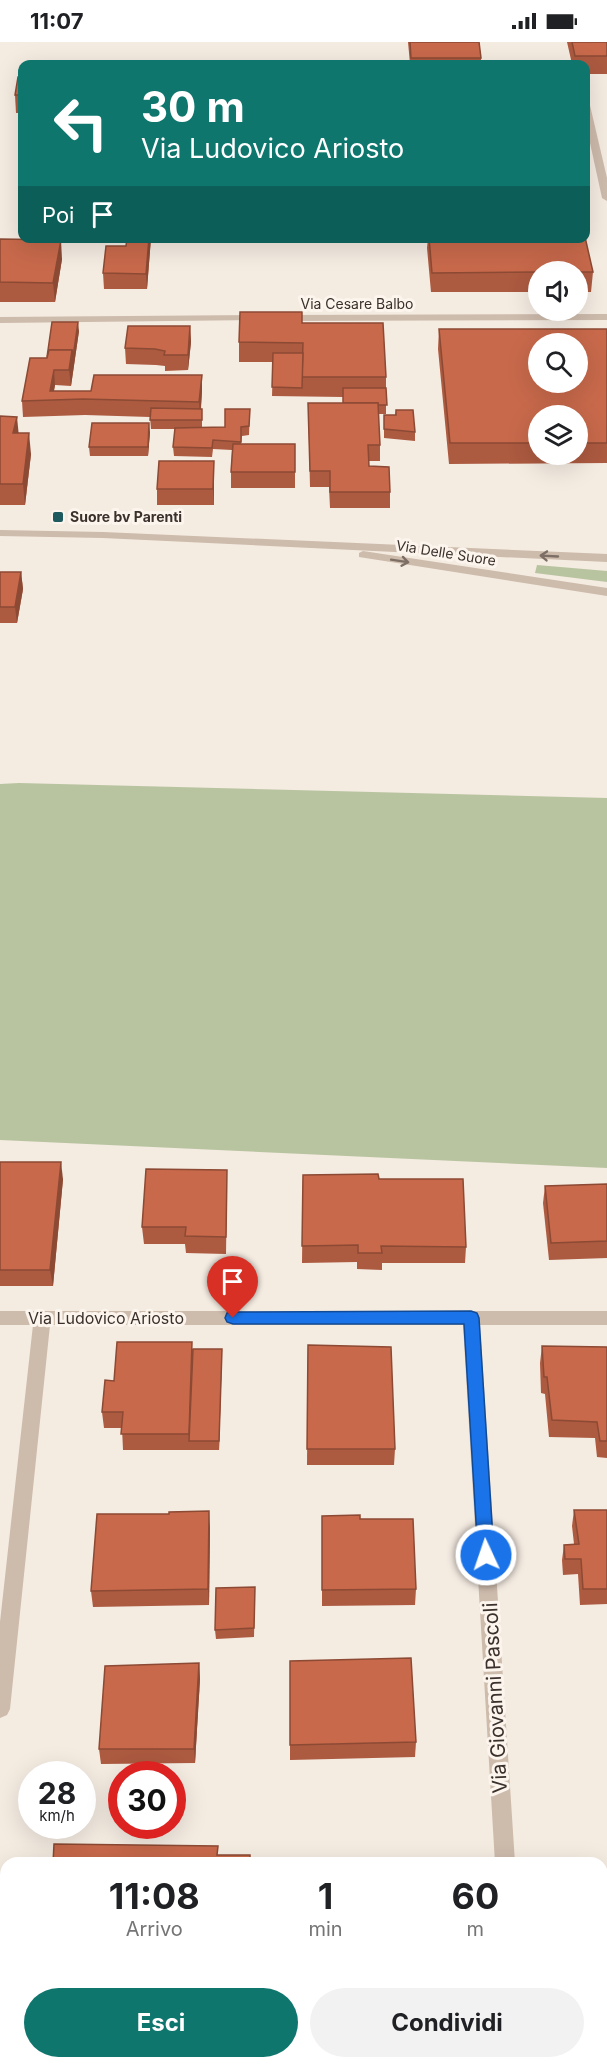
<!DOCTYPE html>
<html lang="it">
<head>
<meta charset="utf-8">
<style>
  body { margin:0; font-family:Inter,sans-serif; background:#f2f2f2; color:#202124; height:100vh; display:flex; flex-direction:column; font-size:22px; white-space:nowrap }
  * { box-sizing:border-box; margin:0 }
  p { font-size:20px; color:#757577 }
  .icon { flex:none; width:33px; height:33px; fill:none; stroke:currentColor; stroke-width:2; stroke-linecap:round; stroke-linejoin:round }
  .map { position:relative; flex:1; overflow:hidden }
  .side { position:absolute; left:0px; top:1815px; width:608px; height:212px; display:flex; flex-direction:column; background:#fff; border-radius:18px 18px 0 0; box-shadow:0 6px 24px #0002 }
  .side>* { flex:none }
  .banner { position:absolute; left:18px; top:18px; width:572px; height:183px; border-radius:12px; box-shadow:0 6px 24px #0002; background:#0f766e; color:#fff; overflow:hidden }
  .tools { position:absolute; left:528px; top:219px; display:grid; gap:12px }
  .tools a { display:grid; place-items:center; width:60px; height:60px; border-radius:50%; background:#fff; box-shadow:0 6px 24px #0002; font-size:30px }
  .speed { position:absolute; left:18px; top:1719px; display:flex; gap:12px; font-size:30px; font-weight:700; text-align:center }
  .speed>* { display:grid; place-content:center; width:78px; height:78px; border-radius:50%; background:#fff; box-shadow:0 6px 24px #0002; line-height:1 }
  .speed small { font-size:15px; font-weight:400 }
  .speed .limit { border:9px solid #d22; background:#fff; color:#111 }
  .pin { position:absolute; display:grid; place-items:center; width:51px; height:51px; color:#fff; margin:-62px -26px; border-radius:50% 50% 50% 0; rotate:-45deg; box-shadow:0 0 6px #0007 }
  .pin .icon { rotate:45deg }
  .me { position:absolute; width:66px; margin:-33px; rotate:357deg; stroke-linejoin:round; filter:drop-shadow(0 0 4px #0008) }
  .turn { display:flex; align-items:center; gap:21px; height:126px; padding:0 24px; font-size:27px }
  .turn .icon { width:78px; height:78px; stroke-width:2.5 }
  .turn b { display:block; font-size:42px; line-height:51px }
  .then { display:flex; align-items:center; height:57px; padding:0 24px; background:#0003; gap:12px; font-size:22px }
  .eta { display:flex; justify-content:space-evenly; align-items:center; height:102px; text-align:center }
  .eta b { font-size:36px; font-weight:700; line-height:42px }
  .button { display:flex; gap:12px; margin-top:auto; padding:12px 24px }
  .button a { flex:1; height:69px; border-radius:36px; background:#0f766e; color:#fff; font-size:24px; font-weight:700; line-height:69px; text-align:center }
  .button a+a { background:#f2f2f2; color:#202124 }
  .status { display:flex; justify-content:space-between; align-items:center; height:42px; padding:0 30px; background:#fff; direction:ltr }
  .status svg { height:16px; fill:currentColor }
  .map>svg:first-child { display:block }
  .green { fill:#b8c4a0 }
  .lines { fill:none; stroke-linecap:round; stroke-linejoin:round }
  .minor { fill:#cdbbac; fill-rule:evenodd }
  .wall { fill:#ac5a40; fill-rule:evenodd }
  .shaded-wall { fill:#8c4a34 }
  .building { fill:#c8694b; stroke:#8c4a34; stroke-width:1.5; fill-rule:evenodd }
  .oneway { stroke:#7d6f65 }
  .route { fill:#1a73e8; stroke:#114b97; stroke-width:1.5 }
  .poi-dot { fill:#1f5a5e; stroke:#fbf5ee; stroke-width:2 }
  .labels { text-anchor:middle; stroke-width:6; stroke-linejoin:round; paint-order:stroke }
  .far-street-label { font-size:14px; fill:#3b302b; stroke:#fbf5ee }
  .far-poi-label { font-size:14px; font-weight:bold; fill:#3b302b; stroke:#fbf5ee; text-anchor:start }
  .street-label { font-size:16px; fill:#3b302b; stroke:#fbf5ee }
  .near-street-label { font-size:20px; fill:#3b302b; stroke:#fbf5ee }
</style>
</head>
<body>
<div class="status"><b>11:07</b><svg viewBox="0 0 49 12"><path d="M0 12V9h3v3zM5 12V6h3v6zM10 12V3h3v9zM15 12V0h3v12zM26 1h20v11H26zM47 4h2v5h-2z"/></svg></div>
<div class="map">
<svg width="607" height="2026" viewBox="0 0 607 2026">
  <rect width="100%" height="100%" fill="#f4ebe1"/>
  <!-- green -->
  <g class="green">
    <path d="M537,523L607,529V540L535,531Z"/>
    <path d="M19,741L607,756V1126L0,1098V742Z"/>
  </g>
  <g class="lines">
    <!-- minor -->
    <g class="minor">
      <path d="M585,56L589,59L607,136V159L602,156L585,78Z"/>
      <path d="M607,272V278L283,279L278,276L283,273Z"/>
      <path d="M259,273L263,274V278L0,281V275Z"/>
      <path d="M0,488L103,490L607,512V520L103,496L0,494Z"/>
      <path d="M363,509L607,546V554L359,515V511Z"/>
      <path d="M0,1269H607V1283H480L515,1821H495L463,1283H50L10,1667L7,1673L0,1676V1580L33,1283H0Z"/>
      <rect x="506" y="2020" width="22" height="6"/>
    </g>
  </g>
  <!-- wall -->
  <g class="wall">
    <path d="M408,0H479L481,16V22H410Z"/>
    <path d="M567,0H607V32H585V22H572Z"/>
    <path d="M22,35V71H16L15,53Z"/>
    <path d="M127,196H151L147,247H104L103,231L126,204Z"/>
    <path d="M428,196H585L593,230L591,250H578V230H538V250H431L427,206Z"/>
    <path d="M0,197L62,217L55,260H0Z"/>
    <path d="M302,281L386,335V372H378L380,403V419H369V424L390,450V466H330L329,445H310L308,361H343V355L272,354L273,320H239V300Z"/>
    <path d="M190,284L191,300L188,328L165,329V324L156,323L126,322L125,306Z"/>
    <path d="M439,287H607V421L449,422L438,307ZM538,374H578V412H538Z"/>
    <path d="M79,289L71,344L55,343L54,349H91L202,333V349L201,367H202V386L225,385L250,367L249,393L242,394L241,402H295V446H231V430L232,408L213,407L212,415L174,414L173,405L175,387H151L150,375L85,373L23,375L22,359L47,316Z"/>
    <path d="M396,368L415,390V399L384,396V373H395Z"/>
    <path d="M0,374L19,391L31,412L25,463H0Z"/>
    <path d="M150,390L148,414H90L89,405Z"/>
    <path d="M214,419V463H157V447Z"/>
    <path d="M0,530H21L23,547L17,581H0Z"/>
    <path d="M0,1120L63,1137L53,1244H0Z"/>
    <path d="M303,1133L379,1137L466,1205L465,1221H382V1228L357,1227V1220L302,1221Z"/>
    <path d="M607,1142V1216L549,1218L543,1161L545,1144Z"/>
    <path d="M227,1145L226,1212L186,1211L185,1202H144L142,1185Z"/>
    <path d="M308,1303L395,1407L394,1423H307Z"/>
    <path d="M542,1304L607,1305V1416L597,1415L595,1396L549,1395L545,1352L541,1351L540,1321Z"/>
    <path d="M193,1307H222L219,1408H123L122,1386H104L102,1370L114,1339Z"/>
    <path d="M574,1468H607V1562L580,1563L578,1532L563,1533L562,1518L564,1503L574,1502L572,1484Z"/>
    <path d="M322,1474L360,1477L416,1547L415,1563L322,1564Z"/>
    <path d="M210,1485L209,1563L93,1565L91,1549Z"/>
    <path d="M255,1545L254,1595L216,1597L215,1588Z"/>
    <path d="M199,1621L200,1637L195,1721L101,1722L99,1707Z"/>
    <path d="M416,1700L415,1715L290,1718V1703Z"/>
  </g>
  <!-- shaded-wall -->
  <g class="shaded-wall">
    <path d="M149,196H151L147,247L146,232Z"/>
    <path d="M61,198L62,217L55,260L53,241Z"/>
    <path d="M78,280L79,289L71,344L69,328Z"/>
    <path d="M190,284L191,300L188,328V313Z"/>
    <path d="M54,328L55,343L52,358L50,349Z"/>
    <path d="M202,333V349L200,376L199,360Z"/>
    <path d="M17,375L19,395L13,391Z"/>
    <path d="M149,381L150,390L148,414V405Z"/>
    <path d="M29,391L31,412L25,463L23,442Z"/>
    <path d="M214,419V463L213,447Z"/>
    <path d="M21,530L23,547L17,581L15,565Z"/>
    <path d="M61,1120L63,1137L53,1244L50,1228Z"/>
    <path d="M222,1307V1316L219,1408V1399Z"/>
    <path d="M209,1469L210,1485L209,1563L208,1547Z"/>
    <path d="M199,1621L200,1637L195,1721L194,1707Z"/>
    <rect x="135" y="2020" width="3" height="6"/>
  </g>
  <!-- building -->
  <g class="building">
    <path d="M410,0H479L481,16H411Z"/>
    <path d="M572,0H607V14H575Z"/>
    <path d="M18,35H22V53H15Z"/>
    <path d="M585,195L593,230H538L432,231L429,196H585Z"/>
    <path d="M127,196H149L146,232L103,231L106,204H126Z"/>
    <path d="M0,197L61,198L53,241L0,240Z"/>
    <path d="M240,270H302V281H383L386,335H302L303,301L239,300Z"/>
    <path d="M52,280H78L73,315L72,308H49L47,315Z"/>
    <path d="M128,284H190L188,313H164L165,309L155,307L125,306Z"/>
    <path d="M439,287H607V401H578V374H538V401H450ZM538,302H578V340H538Z"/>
    <path d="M49,308H72L69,328H54L50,349H91L94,333H202L199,360L83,357L22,359L30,316H47Z"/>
    <path d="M273,311H303L302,346L272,345Z"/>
    <path d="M343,346H386L387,363H378V361H343Z"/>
    <path d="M308,361H378L380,403H368L369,424L389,425L390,450H330V429H310Z"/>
    <path d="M151,366L202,367V378H150Z"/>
    <path d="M225,367H250L249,384L241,385V400L213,398L212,406L173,405L175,386L225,385Z"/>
    <path d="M396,368H413L415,390L384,387V373H396Z"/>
    <path d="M0,374L17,375L13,391H29L23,442H0Z"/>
    <path d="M92,381H149L148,405H89Z"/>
    <path d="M233,402H295V430H231Z"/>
    <path d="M159,419H214L213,447H157Z"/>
    <path d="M0,530H21L15,565H0Z"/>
    <path d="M0,1120H61L50,1228H0Z"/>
    <path d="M146,1127L227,1128L226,1195L185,1194L186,1185H142Z"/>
    <path d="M378,1132L379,1137H463L466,1205L381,1204L382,1211H358V1203L302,1204L303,1133Z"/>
    <path d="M607,1142V1199L551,1201L545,1144Z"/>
    <path d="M117,1300H192L189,1392H121L123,1370H102L105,1338L114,1339Z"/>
    <path d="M308,1303L391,1305L395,1407H307Z"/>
    <path d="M542,1304L607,1305V1399H600L597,1380L552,1378L547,1335H544Z"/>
    <path d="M193,1307H222L219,1399H189Z"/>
    <path d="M574,1468H607V1547H583L581,1517H565L564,1503L579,1502Z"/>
    <path d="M209,1469L208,1547L91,1549L97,1472H169V1470Z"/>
    <path d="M360,1473V1477H413L416,1547L322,1548V1474Z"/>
    <path d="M255,1545L254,1586L215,1588L216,1546Z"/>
    <path d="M411,1616L416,1700L290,1703V1619Z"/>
    <path d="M199,1621L194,1707H99L105,1624Z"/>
    <path d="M54,1802L218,1804L217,1813H250V1821H53Z"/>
    <rect x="37" y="2020" width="98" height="6"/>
    <rect x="325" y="2020" width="126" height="6"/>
  </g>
  <!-- one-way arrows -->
  <defs><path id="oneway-shaft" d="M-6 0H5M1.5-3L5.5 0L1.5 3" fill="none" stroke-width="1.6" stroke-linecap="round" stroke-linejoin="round" transform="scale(1.5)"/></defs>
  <g class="oneway">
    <use href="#oneway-shaft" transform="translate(549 514) rotate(-177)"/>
    <use href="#oneway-shaft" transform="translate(400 519) rotate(9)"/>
  </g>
  <!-- route -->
  <path class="route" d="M471,1269L477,1271L479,1276L494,1513L492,1518L486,1520L480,1518L478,1513L464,1282H233L227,1280L225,1276L227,1271L233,1270Z"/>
  <!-- markers -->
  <rect class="poi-dot" x="52" y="469" width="12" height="12" rx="3"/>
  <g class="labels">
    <!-- far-street labels -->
    <g class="far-street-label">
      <text x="357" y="267">Via Cesare Balbo</text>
      <text transform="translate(446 511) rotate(9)" y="5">Via Delle Suore</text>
    </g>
    <!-- far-poi labels -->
    <g class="far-poi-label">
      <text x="70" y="480">Suore bv Parenti</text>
    </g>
    <!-- street labels -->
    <g class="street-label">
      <text x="106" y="1282">Via Ludovico Ariosto</text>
    </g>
    <!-- near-street labels -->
    <g class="near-street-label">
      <text transform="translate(495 1656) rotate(-93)" y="7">Via Giovanni Pascoli</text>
    </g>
  </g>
</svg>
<div class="tools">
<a><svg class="icon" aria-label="sound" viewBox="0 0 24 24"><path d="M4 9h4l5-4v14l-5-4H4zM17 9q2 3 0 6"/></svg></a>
<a><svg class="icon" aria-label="search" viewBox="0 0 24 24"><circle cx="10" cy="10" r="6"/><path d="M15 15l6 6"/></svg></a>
<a><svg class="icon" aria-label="layers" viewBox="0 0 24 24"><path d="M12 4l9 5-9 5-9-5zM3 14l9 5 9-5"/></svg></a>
</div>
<div class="speed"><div>28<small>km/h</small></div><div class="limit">30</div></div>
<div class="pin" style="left:233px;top:1276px;background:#d93025"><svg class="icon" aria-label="arrive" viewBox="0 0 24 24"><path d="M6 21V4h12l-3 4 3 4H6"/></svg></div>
<svg class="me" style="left:486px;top:1513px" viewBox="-20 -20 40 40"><circle r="17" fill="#1a73e8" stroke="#fff" stroke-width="3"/><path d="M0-11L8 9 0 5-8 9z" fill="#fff"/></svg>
<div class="banner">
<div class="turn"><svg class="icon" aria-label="left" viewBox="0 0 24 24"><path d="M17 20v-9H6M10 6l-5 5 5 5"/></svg><div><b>30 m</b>Via Ludovico Ariosto</div></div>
<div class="then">Poi<svg class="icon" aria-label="arrive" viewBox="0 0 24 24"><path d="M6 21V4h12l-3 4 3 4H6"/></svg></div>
</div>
<section class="side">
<div class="eta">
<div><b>11:08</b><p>Arrivo</p></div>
<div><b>1</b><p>min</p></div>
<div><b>60</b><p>m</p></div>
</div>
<div class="button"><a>Esci</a><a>Condividi</a></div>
</section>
</div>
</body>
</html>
